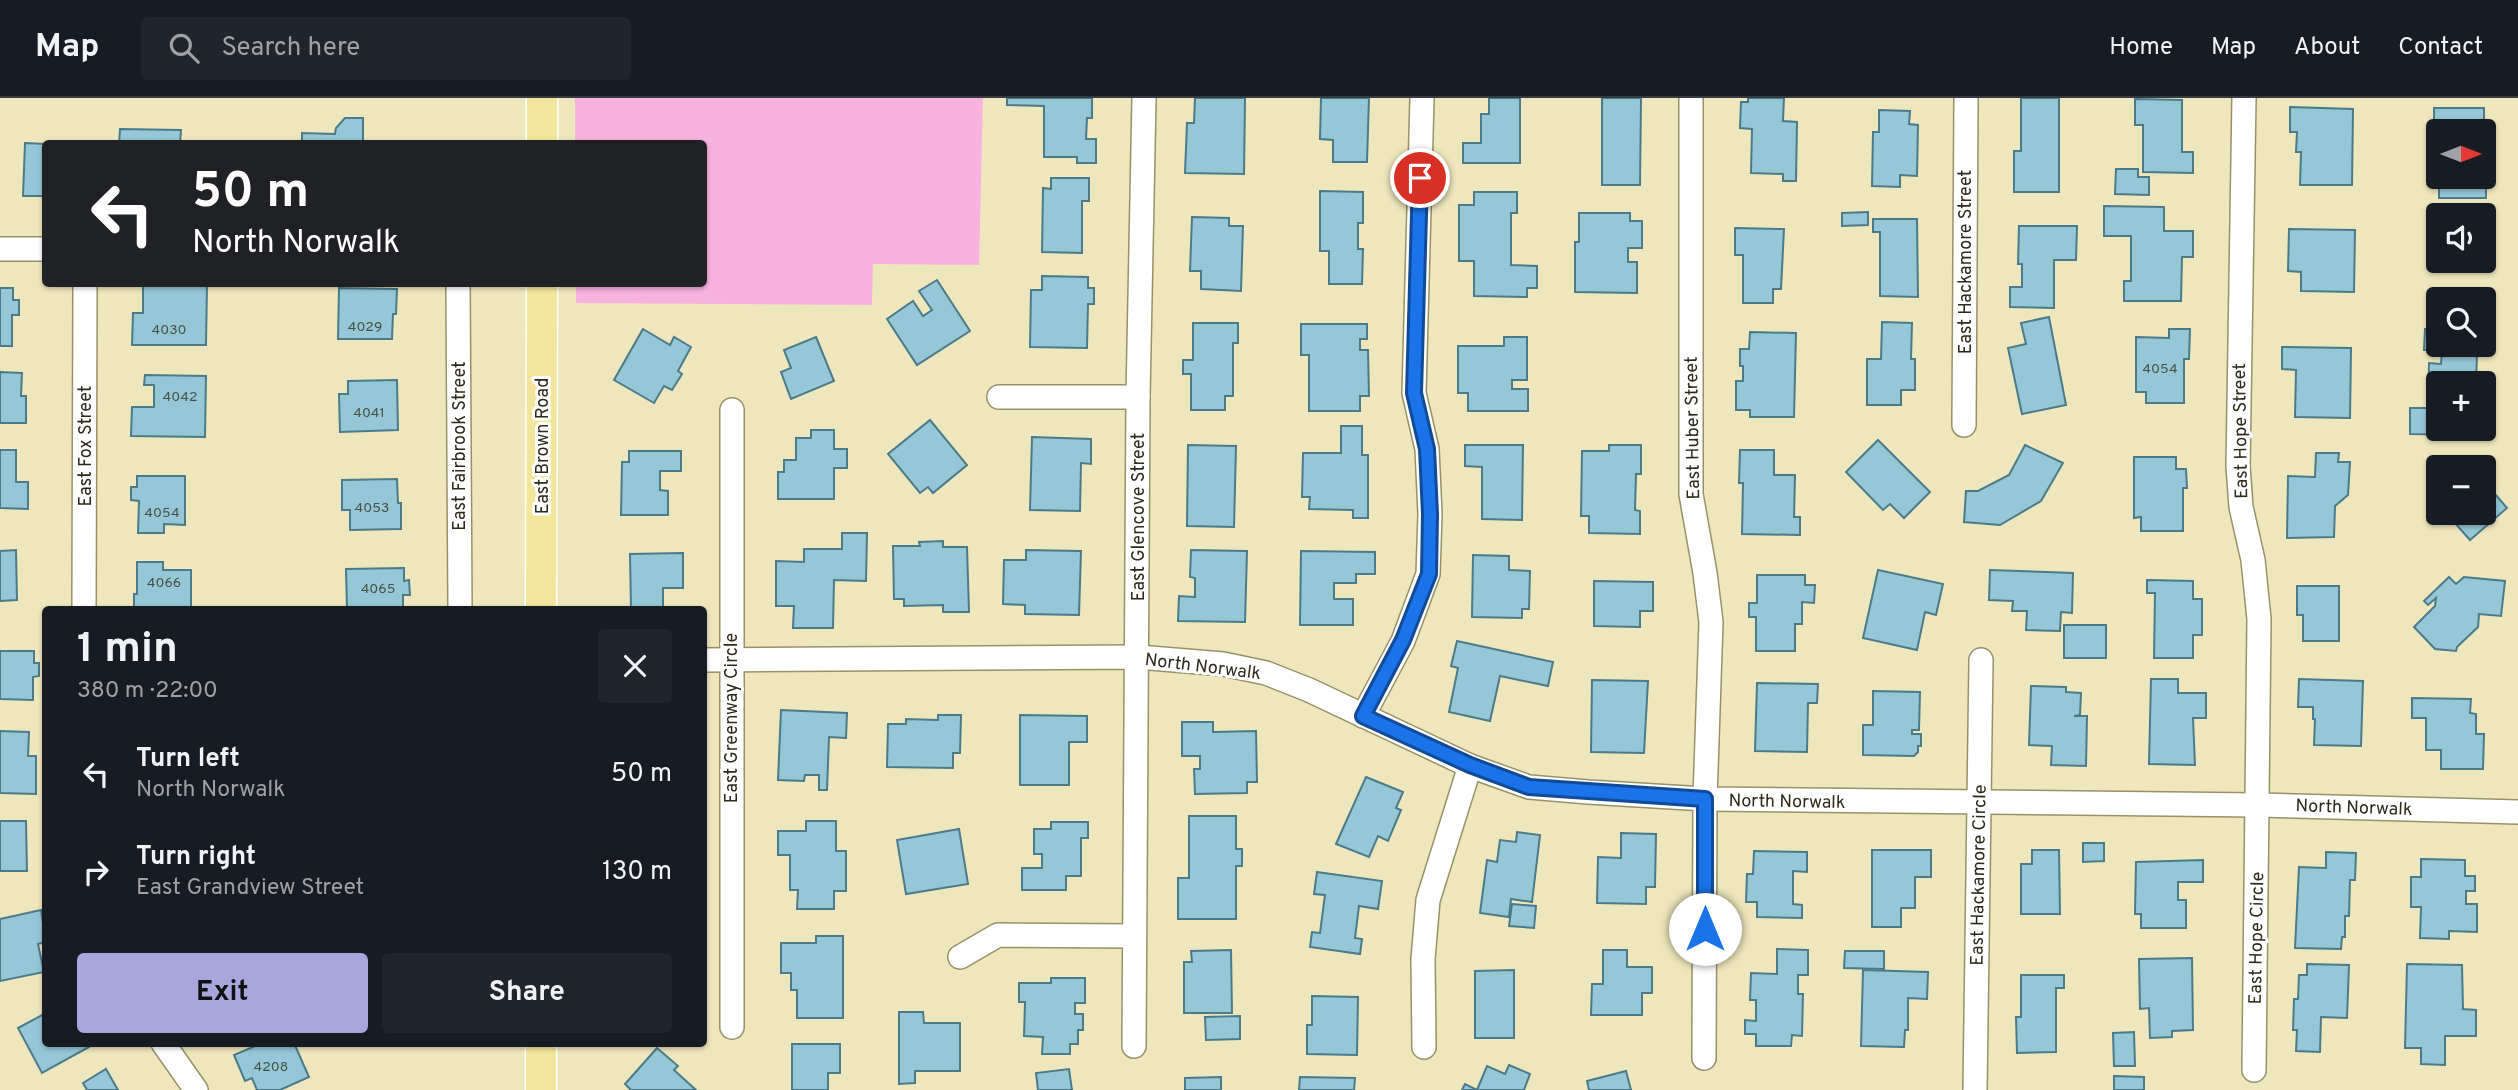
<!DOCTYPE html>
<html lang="en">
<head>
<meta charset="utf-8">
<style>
  body { margin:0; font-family:Overpass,sans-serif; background:#20242c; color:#f1f3f6; height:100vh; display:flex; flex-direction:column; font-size:26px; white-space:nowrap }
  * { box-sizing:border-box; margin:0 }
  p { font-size:23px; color:#9ea1a6 }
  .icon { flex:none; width:38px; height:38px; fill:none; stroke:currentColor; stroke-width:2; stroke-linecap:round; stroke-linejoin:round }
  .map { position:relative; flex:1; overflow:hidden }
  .drawer { position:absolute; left:42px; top:508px; width:665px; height:441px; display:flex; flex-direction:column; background:#171b24; border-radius:7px; box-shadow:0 2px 5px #0004 }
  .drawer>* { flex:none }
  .top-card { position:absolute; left:42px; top:42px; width:665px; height:147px; border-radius:7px; box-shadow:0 2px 5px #0004; background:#202124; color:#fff; overflow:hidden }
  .needle { width:46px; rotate:90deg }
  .controls { position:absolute; left:2426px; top:21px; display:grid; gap:14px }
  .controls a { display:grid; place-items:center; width:70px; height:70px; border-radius:7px; background:#171b24; box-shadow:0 2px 5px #0004; font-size:35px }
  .pin { position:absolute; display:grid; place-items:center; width:60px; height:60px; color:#fff; margin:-30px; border:4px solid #fff; border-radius:50%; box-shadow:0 2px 7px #0007 }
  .me { position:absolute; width:77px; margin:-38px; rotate:0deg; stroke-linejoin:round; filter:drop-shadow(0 0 5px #0008) }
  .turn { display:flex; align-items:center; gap:24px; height:147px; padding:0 35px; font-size:32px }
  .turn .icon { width:91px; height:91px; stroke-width:2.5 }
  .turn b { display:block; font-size:49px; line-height:60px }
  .round { display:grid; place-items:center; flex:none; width:74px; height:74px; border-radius:7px; background:#20242c }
  .head { display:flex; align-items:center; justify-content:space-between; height:119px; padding:0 35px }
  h1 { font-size:42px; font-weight:700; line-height:52px }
  .action { display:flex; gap:14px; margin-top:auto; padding:14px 35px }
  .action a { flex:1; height:80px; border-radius:7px; background:#a8a6dc; color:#111; font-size:28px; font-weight:700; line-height:80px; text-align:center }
  .action a+a { background:#20242c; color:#f1f3f6 }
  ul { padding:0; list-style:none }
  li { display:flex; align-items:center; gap:21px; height:98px; padding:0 35px }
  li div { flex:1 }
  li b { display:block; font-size:26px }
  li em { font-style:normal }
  header { display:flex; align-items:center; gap:42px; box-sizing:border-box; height:98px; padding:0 35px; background:#171b24; border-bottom:2px solid #363941 }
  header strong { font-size:33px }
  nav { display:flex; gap:38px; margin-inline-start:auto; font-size:24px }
  .search { width:490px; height:63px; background:#20242c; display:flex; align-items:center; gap:18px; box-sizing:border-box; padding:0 24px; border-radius:7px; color:#9ea1a6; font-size:26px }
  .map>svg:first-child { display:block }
  .green { fill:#f7b2df }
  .building { fill:#95c7d7; stroke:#4b7b89; stroke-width:2 }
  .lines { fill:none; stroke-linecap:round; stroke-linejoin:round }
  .minor-casing { stroke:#979169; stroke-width:26 }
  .major-casing { stroke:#fff; stroke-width:33 }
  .minor { stroke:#fff; stroke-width:23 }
  .major { stroke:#f3e69a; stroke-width:30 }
  .route-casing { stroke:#114b97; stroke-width:18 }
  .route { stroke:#1a73e8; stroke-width:12 }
  .labels { text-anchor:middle; stroke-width:6; stroke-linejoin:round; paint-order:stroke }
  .number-label { font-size:14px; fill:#475149 }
  .street-label { font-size:18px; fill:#2d2a1a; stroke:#fff }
</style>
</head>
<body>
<header>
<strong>Map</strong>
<div class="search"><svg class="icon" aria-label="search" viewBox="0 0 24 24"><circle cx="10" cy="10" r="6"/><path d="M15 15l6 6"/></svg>Search here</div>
<nav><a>Home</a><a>Map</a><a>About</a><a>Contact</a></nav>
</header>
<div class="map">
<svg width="2518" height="992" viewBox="0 0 2518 992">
  <rect width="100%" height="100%" fill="#eee7bd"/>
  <!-- green -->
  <path class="green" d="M575,0H983L979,167L873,166L872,207L576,205V186H704V46L575,45Z"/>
  <!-- building -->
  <g class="building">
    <path d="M1007,0H1092V20H1087L1086,41H1096V65H1077V59H1044V8L1007,7Z"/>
    <path d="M1195,0H1245L1244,76L1185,75L1187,25H1194Z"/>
    <path d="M1321,0H1369L1367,64H1333V42L1320,41Z"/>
    <path d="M1489,0H1520V65H1463V45H1481V16H1489Z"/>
    <path d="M1602,0H1641L1640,87H1602Z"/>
    <path d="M1748,0H1784L1783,23L1797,24L1796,83H1783V76L1751,75L1752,31L1740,30L1741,4H1748Z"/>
    <path d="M2021,0H2059V94H2014V53H2021Z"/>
    <path d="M2135,1L2182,2V54H2193V75L2143,74V27H2135Z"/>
    <path d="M2290,9L2353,11L2352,87H2300L2301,54H2296L2297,34H2290Z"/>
    <path d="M2434,10H2484V26H2492V43H2483V33H2438V69H2434Z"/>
    <path d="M1879,12L1910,13L1909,26L1918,27L1917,78L1900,77V89L1872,88L1873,34H1879Z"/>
    <path d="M345,20H363V46H302V35L335,36L336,30Z"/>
    <path d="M120,31L181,32L180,46H119Z"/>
    <path d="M25,45L46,46V98H23Z"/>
    <path d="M2483,67H2486V100H2439V79H2483Z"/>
    <path d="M2116,71H2138V79H2149V97L2115,96Z"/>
    <path d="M1051,80H1089V103H1082V155L1042,154L1043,90L1051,91Z"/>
    <path d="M1320,93L1363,94V125H1358V151H1363L1362,186H1329V153H1320Z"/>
    <path d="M1474,94H1517V115H1511V167L1537,168V190H1527V199L1474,198V163H1459V107H1474Z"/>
    <path d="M2104,108L2164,109V133H2193V159H2182L2181,203H2124V183H2131V138H2104Z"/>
    <path d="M1868,114V127L1842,128V115Z"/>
    <path d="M1579,115H1630V123H1642V150H1628V164H1637V195L1575,194V144H1579Z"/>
    <path d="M1192,119L1229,120V128H1243L1241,193L1201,191V173H1190Z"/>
    <path d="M1873,121H1917L1918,199L1880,198V134H1873Z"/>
    <path d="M2019,128H2077L2076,162H2054V210L2010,209V189H2022V166H2018Z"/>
    <path d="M1735,130L1784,131L1781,191H1773V205H1743V157H1735Z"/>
    <path d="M2289,131L2355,132L2354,194L2301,193V174L2288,173Z"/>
    <path d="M1042,178L1088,179V190H1094V206H1088L1087,250L1030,249L1031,192H1042Z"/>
    <path d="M937,182L970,233L917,267L887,221L913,203L923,218L932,212L919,193Z"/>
    <path d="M143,186L207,187L206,247H132L133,215H143Z"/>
    <path d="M0,190H13V202H19V217H12V248H0Z"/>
    <path d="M339,190L397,191L396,216H393L392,241H338Z"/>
    <path d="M2049,219L2066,307L2022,316L2008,250L2026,246L2021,225Z"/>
    <path d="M1882,224L1912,225L1911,261H1915V292H1901V307H1867V261H1881Z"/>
    <path d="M1193,225H1238V245H1233V298H1225V312H1191V276H1183V262H1193Z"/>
    <path d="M1301,226H1367V241H1360V252H1368L1369,298H1360V313H1309V257H1301Z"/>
    <path d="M643,231L670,247L674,239L691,249L678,273L682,276L672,292L664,288L654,305L614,282Z"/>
    <path d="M2169,231H2190L2189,261H2184V305H2146V294H2136V239L2169,240Z"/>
    <path d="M2425,231L2438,232V247H2483V256H2477L2476,285H2438V331H2461L2460,337L2410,336V310H2428L2429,265L2441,266L2442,252H2424Z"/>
    <path d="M1750,234L1796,235L1794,319H1750V312H1736V283H1743V268H1740V251H1749Z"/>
    <path d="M816,239L834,283L791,301L781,274L791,270L784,252Z"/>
    <path d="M1504,239H1527V282H1512V291H1528V313H1468V295H1458V248H1504Z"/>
    <path d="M2282,249L2351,250L2350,320L2295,319L2296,272L2282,271Z"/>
    <path d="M0,274L22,275L21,298H26V325H0Z"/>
    <path d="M145,277L206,278L205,339L131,338L132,309H154V287H144Z"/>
    <path d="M397,282L398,332L340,334L339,296H348V283Z"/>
    <path d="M930,322L967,367L933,395L928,389L920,395L888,356Z"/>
    <path d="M1341,328H1362V357H1368V420H1353V412L1309,411L1310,399H1302L1303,355H1341Z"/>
    <path d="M811,332H834V351H847V370H834V401H778V374H784V362H796V340H811Z"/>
    <path d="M1032,339L1091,341V366L1081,365L1080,413L1030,412Z"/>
    <path d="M1878,342L1930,394L1904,420L1890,406L1883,412L1846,374Z"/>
    <path d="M1188,347L1236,348L1234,429L1187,428Z"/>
    <path d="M1465,347H1523L1522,422L1482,421V369L1465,368Z"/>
    <path d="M1609,347H1641V376H1636L1635,412L1640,413V436L1589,435V418H1581L1582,353H1609Z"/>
    <path d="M2025,347L2063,365L2041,403L2000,427L1964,424L1966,393H1978L2009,377Z"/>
    <path d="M0,352H16V384H28V411L0,410Z"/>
    <path d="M1740,352H1774V377H1795L1794,419H1800V437L1742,436L1743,385H1739Z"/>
    <path d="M629,353H681V373H660V392L668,393V417H621L622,364H629Z"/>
    <path d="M2316,355H2339L2338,364H2350L2348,397L2335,408L2334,439L2287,440L2288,378L2315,379Z"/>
    <path d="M2134,359H2176V371H2186L2187,390H2183V433H2141V419L2134,420Z"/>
    <path d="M137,378H185V427L164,426V435H138L139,403L131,402V389H137Z"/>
    <path d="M397,381L398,405H401V431L350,432V412H342V382Z"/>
    <path d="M2483,382L2507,410L2470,442L2446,415H2483Z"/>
    <path d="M2438,384V405L2428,393Z"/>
    <path d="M842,435H867L866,483L834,482L833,530H793L794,508H776V463L804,464V451H842Z"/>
    <path d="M943,443V449H967L969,514H943V507L904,508V501H894L893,448H920L919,444Z"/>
    <path d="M16,452L17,502L0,503V453Z"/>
    <path d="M1026,452L1081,453L1079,517L1025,516V507L1003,506L1004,462H1026Z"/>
    <path d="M1191,452L1247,453L1245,524L1178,523L1179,498L1195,499V480L1190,479Z"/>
    <path d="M1301,453L1375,454V476H1356V485H1334V501H1353V527H1300Z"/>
    <path d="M683,455V490H663V511H631L630,456Z"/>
    <path d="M1473,457L1509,458V472L1530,473L1529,511H1522V520L1472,519Z"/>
    <path d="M137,464H163V472H191V511H134V496H137Z"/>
    <path d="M404,470V483L409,482L410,497H403V511H347L346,471Z"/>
    <path d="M1878,472L1943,486L1936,517L1925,514L1917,552L1863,540Z"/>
    <path d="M1990,472L2073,475L2072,515L2061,514L2060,533L2026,532L2027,513H2012L2013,503L1989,502Z"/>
    <path d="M1757,477H1805V487H1815L1814,505L1802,504V526H1795V553H1756V519H1749V505H1757Z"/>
    <path d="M2449,479L2456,486L2464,479L2505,483L2501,518L2479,516L2478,529L2457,549L2456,553L2435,551L2414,529L2435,508L2436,500L2428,507L2424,503Z"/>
    <path d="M2147,482L2193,483V501H2202V537H2193V560H2154L2155,495H2147Z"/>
    <path d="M1594,483L1653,484V513H1640V529L1594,528Z"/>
    <path d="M2297,488H2339V543H2303V517H2297Z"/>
    <rect x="2064" y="527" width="42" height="33"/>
    <path d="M1457,543L1553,564L1548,588L1500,578L1490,623L1449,614L1458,570L1451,568Z"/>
    <path d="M0,553H34V565H39V578L33,579V602L0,601Z"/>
    <path d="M2151,581H2178V595H2206V620H2193L2195,667L2149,666Z"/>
    <path d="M2299,581L2363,583L2361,648L2314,647L2315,621H2313V609H2298Z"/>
    <path d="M1592,582L1648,583L1644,655L1591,654Z"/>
    <path d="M1757,585L1818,586L1817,605H1808L1807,654L1755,653Z"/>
    <path d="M2031,588L2066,589V594L2081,595L2080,617L2074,618H2087L2086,668L2051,667L2052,648L2029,647Z"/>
    <path d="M1873,593L1920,594L1919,632H1912V636H1921V648H1918V654L1914,658L1863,657V627H1873Z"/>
    <path d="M2412,600L2471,601L2470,615L2476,616V636H2484L2483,671H2441V652H2426V620H2412Z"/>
    <path d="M781,612L847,615L846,640L829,639L827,692H819V677H805L804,683L778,682Z"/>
    <path d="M938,617H961L960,655H953V670L887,669L888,626H906V621L938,622Z"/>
    <path d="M1020,617L1087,618V644H1069V687H1020Z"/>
    <path d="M1182,624H1213V634L1256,633L1257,684H1247V695L1195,696L1194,671H1200V658H1182Z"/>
    <path d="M0,633L29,634L28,658H36V696L0,695Z"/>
    <path d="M1366,679L1403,694L1396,710L1401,712L1388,743L1378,738L1369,759L1336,746Z"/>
    <path d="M1189,718H1236V751H1242V768H1236V821H1178V780H1189Z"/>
    <path d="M0,723H26L27,773H0Z"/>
    <path d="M806,723H836V753H846V793H834V811H797L798,792H790V757H778V733H806Z"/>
    <path d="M1051,724H1088V740H1081V778H1066V792H1022V770H1042V756H1034V731H1051Z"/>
    <path d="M959,731L968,786L906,796L897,742Z"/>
    <path d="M1517,734L1540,737L1532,804L1511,801L1509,819L1480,815L1487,762L1497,764L1500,742L1516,744Z"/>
    <path d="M1621,735L1656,736L1655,789H1646V806L1597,805L1598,759L1621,760Z"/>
    <path d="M2083,745H2104V763L2083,764Z"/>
    <path d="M1872,752H1931V779H1915V810H1901V829H1872Z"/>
    <path d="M2032,752H2059L2060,816H2021V766H2032Z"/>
    <path d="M1754,753L1807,754V774L1793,773V806L1802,807V820L1757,819V804H1746L1747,776H1753Z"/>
    <path d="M2326,754L2356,755L2355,782H2350L2349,818H2345V839H2342L2341,851L2295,850L2299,769L2326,770Z"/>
    <path d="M2421,761L2465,762V778H2475V793H2466V806H2477V834L2449,833V841L2420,840L2421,809H2411V779H2421Z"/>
    <path d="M2203,762V784H2178V802H2186V830H2141V816H2135L2136,764Z"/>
    <path d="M1317,774L1382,783L1378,811L1359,808L1355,840L1362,841L1360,856L1310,849L1312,834L1320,835L1325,797L1314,796Z"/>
    <path d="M1512,806L1536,808L1534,830L1509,828Z"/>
    <path d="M41,812L46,844L38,846L44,874L0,883V821Z"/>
    <path d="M816,838H843V920H797V892H791V875H781V845H816Z"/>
    <path d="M1777,851L1808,852V877H1798V896H1803L1802,938L1792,937L1791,948H1756V936H1745V922L1756,923V902H1750L1751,875L1777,876Z"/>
    <path d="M1231,852L1232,915H1184V864H1192L1191,853Z"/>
    <path d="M1603,852H1627V869H1652V895H1642V917H1591L1592,886H1603Z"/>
    <path d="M1845,853H1884V871L1844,870Z"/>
    <path d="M2192,860L2193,932L2172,933V939L2150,940L2149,910L2140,911L2139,861Z"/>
    <path d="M2307,866L2349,867L2347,920L2321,919L2320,954L2296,953L2297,932H2293L2294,901H2298L2299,877H2307Z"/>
    <path d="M2407,866L2462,867L2463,911L2476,912V938H2445V967L2421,966V950H2405Z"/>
    <path d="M1514,872V940H1475V873Z"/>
    <path d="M1863,872L1928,874L1927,901L1908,900V932H1905L1904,949L1861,948Z"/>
    <path d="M2021,877H2064V890H2056V954L2017,955L2016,919H2021Z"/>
    <path d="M1051,880H1085V905H1075V916H1083V932H1078V946H1070V956H1042L1043,939L1024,938L1025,904H1019V885H1051Z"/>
    <path d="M1312,898L1358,899L1357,957L1307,956V927H1312Z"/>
    <path d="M899,914H923L924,925H960V973H915V985L899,986Z"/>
    <path d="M46,915V945H87L89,949L42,975L18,930Z"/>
    <path d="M1240,918V941L1206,942L1205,919Z"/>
    <path d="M2134,934L2135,968H2114L2113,935Z"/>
    <path d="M262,945H294L309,979L280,992H257L252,980L245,983L234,957Z"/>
    <path d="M792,946H840V975H828V992H792Z"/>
    <path d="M657,950L678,968L674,972L696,992H631L625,986Z"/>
    <path d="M1509,967L1530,976L1524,992H1462L1465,986L1477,992L1487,968L1505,976Z"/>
    <path d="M106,971L118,992H87L83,985Z"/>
    <path d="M1069,971L1072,992H1038L1036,975Z"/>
    <path d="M1626,973L1631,992H1589L1587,983Z"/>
    <path d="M2114,978L2144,979V992H2114Z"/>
    <path d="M1221,979V992H1185V980Z"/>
    <path d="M1300,979L1355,980L1354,992H1299Z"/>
  </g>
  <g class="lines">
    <!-- minor casing -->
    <g class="minor-casing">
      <g id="minor">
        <path d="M1691,0V396L1705,475L1711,524L1705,701L1704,960"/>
        <path d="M2244,0L2238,368L2241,409L2253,462L2259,521L2254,972"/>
        <path d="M0,151H46"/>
        <path d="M458,186L460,511"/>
        <path d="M999,299H1138"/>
        <path d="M732,312V929"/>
        <path d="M1964,327L1966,0"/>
        <path d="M84,511L85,186"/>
        <path d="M704,562L1138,559L1223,566L1266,575L1309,592L1470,668L1529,689L1588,694L1705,701L2258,707L2518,714"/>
        <path d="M1363,618L1403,543L1428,476L1430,416L1427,351L1414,295L1422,0"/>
        <path d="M960,859L998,837L1134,838"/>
        <path d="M163,945L196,992"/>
        <path d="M1134,948L1138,299L1144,0"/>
        <path d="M1424,949L1423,861L1428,802L1470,668"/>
        <path d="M1975,992L1981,562"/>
      </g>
    </g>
    <!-- major casing -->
    <g class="major-casing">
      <g id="major">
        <path d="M542,46V0"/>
        <path d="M541,511L542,186"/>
        <path d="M541,945V992"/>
      </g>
    </g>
    <!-- minor -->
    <use href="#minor" class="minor"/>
    <!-- major -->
    <use href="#major" class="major"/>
  </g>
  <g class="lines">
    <!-- route casing -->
    <g class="route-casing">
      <path id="route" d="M1420,80L1414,295L1427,351L1430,416L1429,476L1403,542L1363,618L1470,667L1529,689L1705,701V831"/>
    </g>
    <!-- route -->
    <use href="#route" class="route"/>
  </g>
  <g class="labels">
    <!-- number labels -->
    <g class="number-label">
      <text x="365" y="233">4029</text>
      <text x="169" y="236">4030</text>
      <text x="2160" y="275">4054</text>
      <text x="180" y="303">4042</text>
      <text x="369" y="319">4041</text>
      <text x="372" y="414">4053</text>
      <text x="162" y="419">4054</text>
      <text x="164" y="489">4066</text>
      <text x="378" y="495">4065</text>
      <text x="271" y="973">4208</text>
    </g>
    <!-- street labels -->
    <g class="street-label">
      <text transform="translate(1965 164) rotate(-90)" y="6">East Hackamore Street</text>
      <text transform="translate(1692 330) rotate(-91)" y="6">East Huber Street</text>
      <text transform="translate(2240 333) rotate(-91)" y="6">East Hope Street</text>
      <text transform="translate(85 348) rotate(-90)" y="6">East Fox Street</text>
      <text transform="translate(459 348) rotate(-90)" y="6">East Fairbrook Street</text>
      <text transform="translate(542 348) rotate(-90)" y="6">East Brown Road</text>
      <text transform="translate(1138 419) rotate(-90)" y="6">East Glencove Street</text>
      <text transform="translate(1203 568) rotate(7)" y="6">North Norwalk</text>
      <text transform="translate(731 620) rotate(-90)" y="6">East Greenway Circle</text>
      <text transform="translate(1787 703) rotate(1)" y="6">North Norwalk</text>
      <text transform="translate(2354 709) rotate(2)" y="6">North Norwalk</text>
      <text transform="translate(1978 777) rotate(-89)" y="6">East Hackamore Circle</text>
      <text transform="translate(2256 840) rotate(-89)" y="6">East Hope Circle</text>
    </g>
  </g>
</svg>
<div class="controls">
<a><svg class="needle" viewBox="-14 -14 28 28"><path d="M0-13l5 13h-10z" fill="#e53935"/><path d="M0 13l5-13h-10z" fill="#9ea1a6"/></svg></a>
<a><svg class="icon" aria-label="sound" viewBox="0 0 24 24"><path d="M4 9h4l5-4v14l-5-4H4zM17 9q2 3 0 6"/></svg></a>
<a><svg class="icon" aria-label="search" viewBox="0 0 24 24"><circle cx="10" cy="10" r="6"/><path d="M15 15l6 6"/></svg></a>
<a>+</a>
<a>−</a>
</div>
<div class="pin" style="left:1420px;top:80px;background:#d93025"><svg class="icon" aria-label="arrive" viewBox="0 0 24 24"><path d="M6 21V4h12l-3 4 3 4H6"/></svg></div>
<svg class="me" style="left:1705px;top:831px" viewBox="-20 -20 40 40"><circle r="19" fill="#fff"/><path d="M0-13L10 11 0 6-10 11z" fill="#1a73e8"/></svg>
<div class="top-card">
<div class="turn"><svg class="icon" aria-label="left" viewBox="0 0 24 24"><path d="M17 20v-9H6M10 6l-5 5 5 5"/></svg><div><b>50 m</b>North Norwalk</div></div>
</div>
<section class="drawer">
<div class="head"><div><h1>1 min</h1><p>380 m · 22:00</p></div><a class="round"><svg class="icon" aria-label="close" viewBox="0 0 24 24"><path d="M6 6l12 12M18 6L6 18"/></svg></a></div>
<ul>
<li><svg class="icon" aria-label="left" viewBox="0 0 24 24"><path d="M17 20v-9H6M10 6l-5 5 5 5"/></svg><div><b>Turn left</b><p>North Norwalk</p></div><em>50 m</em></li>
<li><svg class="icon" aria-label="right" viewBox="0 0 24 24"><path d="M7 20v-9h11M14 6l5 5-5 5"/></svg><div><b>Turn right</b><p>East Grandview Street</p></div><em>130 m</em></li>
</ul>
<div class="action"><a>Exit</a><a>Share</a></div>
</section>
</div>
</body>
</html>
